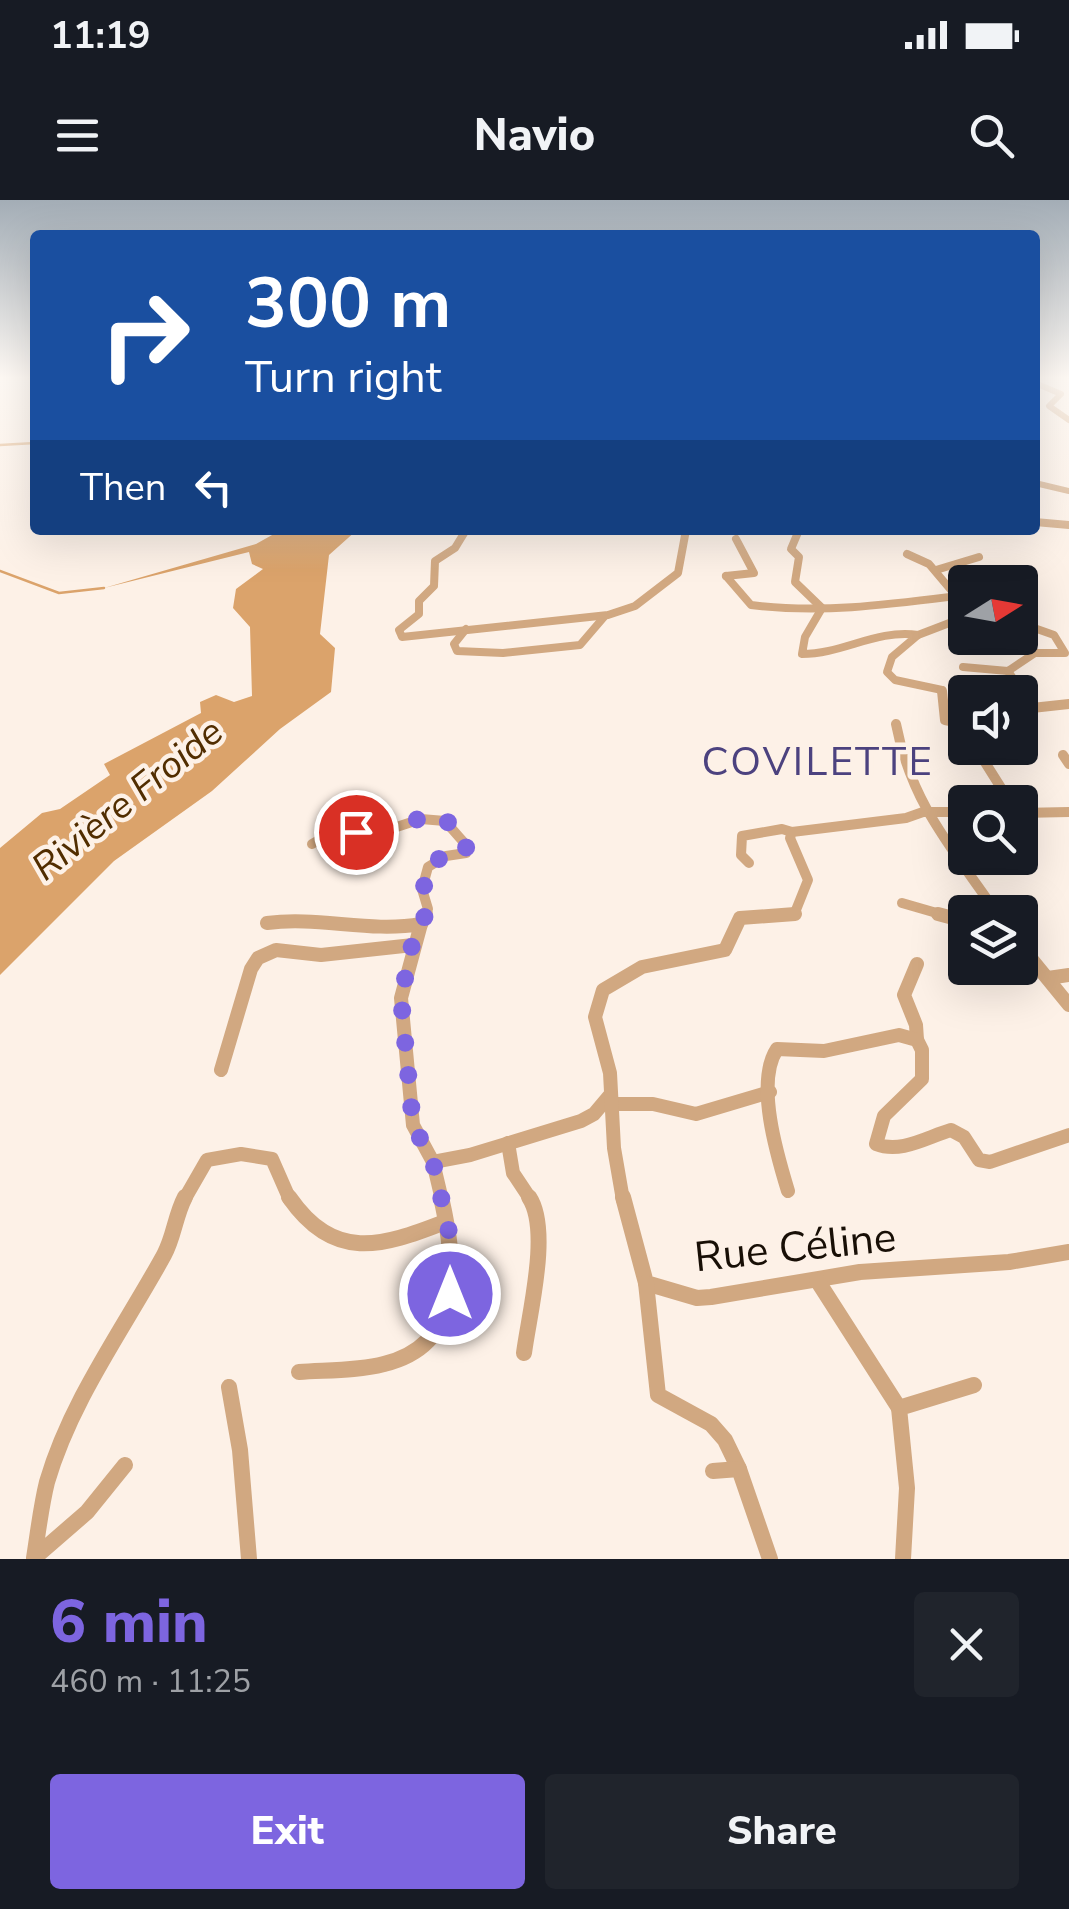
<!DOCTYPE html>
<html lang="en">
<head>
<meta charset="utf-8">
<style>
  body { margin:0; font-family:"Nunito Sans",sans-serif; background:#20242c; color:#f1f3f6; height:100vh; display:flex; flex-direction:column; font-size:38px; white-space:nowrap }
  * { box-sizing:border-box; margin:0 }
  p { font-size:32px; color:#9ea1a6 }
  .icon { flex:none; width:55px; height:55px; fill:none; stroke:currentColor; stroke-width:2; stroke-linecap:round; stroke-linejoin:round }
  .map { position:relative; height:1359px; overflow:hidden }
  .details { display:flex; flex-direction:column; background:#171b24; flex:1 }
  .details>* { flex:none }
  .banner { position:absolute; left:30px; top:30px; width:1010px; height:305px; border-radius:10px; box-shadow:0 10px 40px #0002; background:#1a4fa0; color:#fff; overflow:hidden }
  .needle { width:65px; rotate:79deg }
  .controls { position:absolute; left:948px; top:365px; display:grid; gap:20px }
  .controls a { display:grid; place-items:center; width:90px; height:90px; border-radius:10px; background:#171b24; box-shadow:0 10px 40px #0002; font-size:50px }
  .pin { position:absolute; display:grid; place-items:center; width:85px; height:85px; color:#fff; margin:-42px; border:5px solid #fff; border-radius:50%; box-shadow:0 2px 10px #0007 }
  .me { position:absolute; width:110px; margin:-55px; rotate:0deg; stroke-linejoin:round; filter:drop-shadow(0 0 8px #0008) }
  .turn { display:flex; align-items:center; gap:35px; height:210px; padding:0 50px; font-size:45px }
  .turn .icon { width:130px; height:130px; stroke-width:2.5 }
  .turn b { display:block; font-size:70px; line-height:85px }
  .then { display:flex; align-items:center; height:95px; padding:0 50px; background:#0003; gap:20px; font-size:38px }
  .round { display:grid; place-items:center; flex:none; width:105px; height:105px; border-radius:10px; background:#20242c }
  .summary { display:flex; align-items:center; justify-content:space-between; height:170px; padding:0 50px }
  h1 { font-size:60px; font-weight:800; line-height:75px; color:#7d65e0 }
  .primary-button { display:flex; gap:20px; margin-top:auto; padding:20px 50px }
  .primary-button a { flex:1; height:115px; border-radius:10px; background:#7d65e0; color:#fff; font-size:40px; font-weight:800; line-height:115px; text-align:center }
  .primary-button a+a { background:#20242c; color:#f1f3f6 }
  .status { display:flex; justify-content:space-between; align-items:center; height:70px; padding:0 50px; background:#171b24; direction:ltr }
  .status svg { height:28px; fill:currentColor }
  header { display:flex; justify-content:space-between; align-items:center; height:130px; padding:0 50px; background:#171b24; font-size:45px; font-weight:800 }
  .map>svg:first-child { display:block }
  .water { fill:#dba36b }
  .lines { fill:none; stroke-linecap:round; stroke-linejoin:round }
  .stream { stroke:#dba36b; stroke-width:2.5 }
  .minor-far4 { stroke:#d1a881; stroke-width:6 }
  .minor-far3 { stroke:#d1a881; stroke-width:8 }
  .minor-far2 { stroke:#d1a881; stroke-width:10 }
  .minor-far1 { stroke:#d1a881; stroke-width:14 }
  .minor { stroke:#d1a881; stroke-width:16 }
  .route { stroke:#7d65e0; stroke-width:18; stroke-dasharray:0 32.4 }
  .labels { text-anchor:middle; stroke-width:9; stroke-linejoin:round; paint-order:stroke }
  .water-label { font-size:38px; font-style:italic; fill:#512d00; stroke:#fdf1e7 }
  .quarter-label { font-size:40px; letter-spacing:2.5px; fill:#4c427f; stroke:#fdf1e7 }
  .near-street-label { font-size:42px; fill:#180f06; stroke:#fdf1e7 }
</style>
</head>
<body>
<div class="status"><b>11:19</b><svg viewBox="0 0 49 12"><path d="M0 12V9h3v3zM5 12V6h3v6zM10 12V3h3v9zM15 12V0h3v12zM26 1h20v11H26zM47 4h2v5h-2z"/></svg></div>
<header><svg class="icon" aria-label="menu" viewBox="0 0 24 24"><path d="M4 6h16M4 12h16M4 18h16"/></svg>Navio<svg class="icon" aria-label="search" viewBox="0 0 24 24"><circle cx="10" cy="10" r="6"/><path d="M15 15l6 6"/></svg></header>
<div class="map">
<svg width="1069" height="1359" viewBox="0 0 1069 1359">
  <rect width="100%" height="100%" fill="#fdf1e7"/>
  <!-- water -->
  <path class="water" d="M281,330H357L329,355L320,434L335,448L331,492L280,529L212,591L114,661L0,775V648L42,613L60,609L110,575L104,564L201,513L200,502L216,495L234,502L252,496L250,427L233,408L236,389L263,369L252,364L249,352L104,388L256,344Z"/>
  <g class="lines">
    <!-- stream -->
    <g class="stream">
      <path d="M0,245L35,243"/>
      <path d="M0,371L59,393L104,388"/>
    </g>
    <!-- minor-far4 -->
    <g class="minor-far4">
      <path d="M1035,183L1061,194L1049,206L1069,220"/>
      <path d="M1035,283L1069,291"/>
    </g>
    <!-- minor-far3 -->
    <g class="minor-far3">
      <path d="M1035,322L1069,325"/>
      <path d="M466,330L455,348L435,361L434,386L419,401V414L399,430L402,437L608,415L635,406L678,373L686,330"/>
      <path d="M799,330L791,349L799,357L795,382L822,408L805,437L802,454C843,454 876,429 918,435L892,457L887,472L895,480L942,490V493"/>
      <path d="M907,354L929,364L956,396"/>
      <path d="M936,370L979,357"/>
      <path d="M726,376L751,405C823,414 893,404 965,395"/>
      <path d="M726,376L754,373L736,339"/>
      <path d="M466,429L454,444L457,451L503,453L580,445L604,417"/>
      <path d="M918,435L965,417"/>
      <path d="M963,467L1008,471L1035,453H1065L1054,435L1037,429"/>
      <path d="M1008,471L1023,493"/>
    </g>
    <!-- minor-far2 -->
    <g class="minor-far2">
      <path d="M942,491L945,520L965,524"/>
      <path d="M1021,491L1032,508"/>
      <path d="M1020,514L1032,508L1069,504"/>
      <path d="M896,524C911,603 952,648 996,712"/>
      <path d="M1063,555L1069,564"/>
      <path d="M981,556L1010,602"/>
      <path d="M1020,613L1069,612"/>
      <path d="M312,644L352,621L361,624L357,632L366,637L421,619L445,621L467,646L466,653L446,656L428,667L422,689L428,709L425,716"/>
      <path d="M749,663L741,655L742,636L782,629L792,632"/>
      <path d="M902,703L947,716"/>
      <path d="M773,716L794,715L808,680L790,638L792,632L906,618L923,612H965"/>
      <path d="M956,716L987,699"/>
    </g>
    <!-- minor-far1 -->
    <g class="minor-far1">
      <path d="M938,714L953,718L961,714"/>
      <path d="M267,723C319,716 369,733 421,724L401,798L413,925L433,962L442,1000"/>
      <path d="M421,724L426,714"/>
      <path d="M1020,745L1069,805"/>
      <path d="M917,764L904,795L916,825L917,840"/>
      <path d="M1048,778L1069,775"/>
      <path d="M221,870L251,769L258,758L276,750L321,755L413,745"/>
      <path d="M611,904H653L696,914L770,892"/>
      <path d="M508,943L513,973L531,1000"/>
      <path d="M433,962L470,955L581,921L594,914L610,895"/>
      <path d="M788,991C777,955 755,882 777,849L824,851L899,835L917,840L922,850V879L884,916L876,944C901,954 927,937 951,930L964,937L979,960L990,962L1069,935"/>
      <path d="M184,1000L207,960L241,954L272,959L290,1000"/>
      <path d="M623,1000L614,948L610,873L595,817L603,790L642,767L725,750L740,718L795,714"/>
    </g>
    <!-- minor -->
    <g class="minor">
      <path d="M289,997C334,1062 381,1047 445,1022"/>
      <path d="M623,997L646,1083L697,1098L711,1097L860,1072L1009,1062L1069,1052"/>
      <path d="M817,1080L899,1208"/>
      <path d="M646,1083L658,1195L711,1224L725,1240L739,1269"/>
      <path d="M524,1153C529,1114 551,1030 529,997"/>
      <path d="M299,1172C326,1170 357,1171 384,1164C466,1144 456,1063 441,997"/>
      <path d="M229,1187L240,1250L249,1359"/>
      <path d="M125,1265L87,1312L34,1358C38,1333 41,1306 47,1282C71,1200 124,1128 164,1055C174,1037 175,1016 185,997"/>
      <path d="M713,1271L739,1269L770,1359"/>
      <path d="M903,1359L907,1288L899,1208L974,1185"/>
    </g>
  </g>
  <!-- sky -->
  <linearGradient id="sky" x2="0" y2="1"><stop stop-color="#a3adb6"/><stop offset="0.48" stop-color="#fef9f4"/><stop offset="1" stop-color="#fef9f4" stop-opacity="0"/></linearGradient>
  <rect width="1069" height="370" fill="url(#sky)"/>
  <g class="lines">
    <!-- route -->
    <path class="route" d="M356,632C389,654 432,578 467,646L461,656C424,653 419,680 428,709L412,745L401,798L413,925L433,962L450,1036V1094"/>
  </g>
  <g class="labels">
    <!-- water labels -->
    <g class="water-label">
      <text transform="translate(127 599) rotate(-39)" y="13">Rivière Froide</text>
    </g>
    <!-- quarter labels -->
    <g class="quarter-label">
      <text x="818" y="575">COVILETTE</text>
    </g>
    <!-- near-street labels -->
    <g class="near-street-label">
      <text transform="translate(795 1046) rotate(-6)" y="15">Rue Céline</text>
    </g>
  </g>
</svg>
<div class="controls">
<a><svg class="needle" viewBox="-14 -14 28 28"><path d="M0-13l5 13h-10z" fill="#e53935"/><path d="M0 13l5-13h-10z" fill="#9ea1a6"/></svg></a>
<a><svg class="icon" aria-label="sound" viewBox="0 0 24 24"><path d="M4 9h4l5-4v14l-5-4H4zM17 9q2 3 0 6"/></svg></a>
<a><svg class="icon" aria-label="search" viewBox="0 0 24 24"><circle cx="10" cy="10" r="6"/><path d="M15 15l6 6"/></svg></a>
<a><svg class="icon" aria-label="layers" viewBox="0 0 24 24"><path d="M12 4l9 5-9 5-9-5zM3 14l9 5 9-5"/></svg></a>
</div>
<div class="pin" style="left:356px;top:632px;background:#d93025"><svg class="icon" aria-label="arrive" viewBox="0 0 24 24"><path d="M6 21V4h12l-3 4 3 4H6"/></svg></div>
<svg class="me" style="left:450px;top:1094px" viewBox="-20 -20 40 40"><circle r="17" fill="#7d65e0" stroke="#fff" stroke-width="3"/><path d="M0-11L8 9 0 5-8 9z" fill="#fff"/></svg>
<div class="banner">
<div class="turn"><svg class="icon" aria-label="right" viewBox="0 0 24 24"><path d="M7 20v-9h11M14 6l5 5-5 5"/></svg><div><b>300 m</b>Turn right</div></div>
<div class="then">Then<svg class="icon" aria-label="left" viewBox="0 0 24 24"><path d="M17 20v-9H6M10 6l-5 5 5 5"/></svg></div>
</div>
</div>
<section class="details">
<div class="summary"><div><h1>6 min</h1><p>460 m · 11:25</p></div><a class="round"><svg class="icon" aria-label="close" viewBox="0 0 24 24"><path d="M6 6l12 12M18 6L6 18"/></svg></a></div>
<div class="primary-button"><a>Exit</a><a>Share</a></div>
</section>
</body>
</html>
